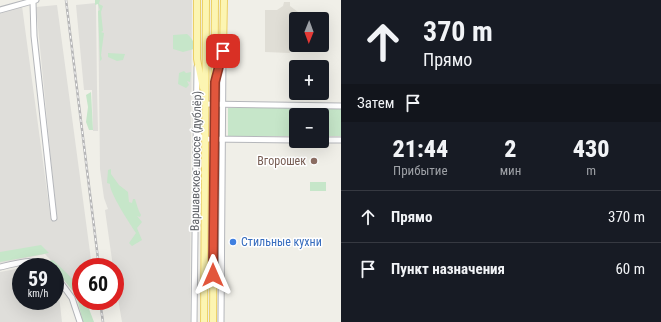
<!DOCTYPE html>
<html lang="ru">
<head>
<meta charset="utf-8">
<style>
  body { margin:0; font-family:"Roboto Condensed",sans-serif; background:#242831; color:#f1f3f6; height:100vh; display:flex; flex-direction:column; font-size:15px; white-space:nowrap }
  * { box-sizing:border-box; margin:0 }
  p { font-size:13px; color:#9ea1a6 }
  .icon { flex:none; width:22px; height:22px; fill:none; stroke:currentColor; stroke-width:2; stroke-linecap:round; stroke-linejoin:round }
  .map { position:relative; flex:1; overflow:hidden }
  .drawer { display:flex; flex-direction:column; background:#171b24; width:320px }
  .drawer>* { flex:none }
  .banner { background:#171b24; color:#f1f3f6; overflow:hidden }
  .needle { width:26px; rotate:181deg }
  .fabs { position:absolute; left:289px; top:12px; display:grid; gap:8px }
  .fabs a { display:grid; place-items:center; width:40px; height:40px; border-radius:4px; background:#171b24; box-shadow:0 4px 16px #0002; font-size:20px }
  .speed { position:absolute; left:12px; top:258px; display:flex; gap:8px; font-size:20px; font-weight:700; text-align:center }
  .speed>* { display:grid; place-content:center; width:52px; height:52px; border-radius:50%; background:#171b24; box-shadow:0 4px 16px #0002; line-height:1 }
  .speed small { font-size:10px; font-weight:400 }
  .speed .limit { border:6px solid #d22; background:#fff; color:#111 }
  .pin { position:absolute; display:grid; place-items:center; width:34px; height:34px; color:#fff; margin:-17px; border-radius:8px; box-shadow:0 2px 6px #0006 }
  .me { position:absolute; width:44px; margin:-22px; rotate:0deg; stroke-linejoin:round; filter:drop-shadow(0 0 3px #0008) }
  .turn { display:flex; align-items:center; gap:14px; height:84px; padding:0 16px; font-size:18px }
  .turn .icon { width:52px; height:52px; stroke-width:2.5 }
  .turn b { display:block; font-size:28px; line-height:34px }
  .then { display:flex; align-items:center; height:38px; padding:0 16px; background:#0003; gap:8px; font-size:15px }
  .eta { display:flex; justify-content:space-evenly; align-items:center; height:68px; text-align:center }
  .eta b { font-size:24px; font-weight:800; line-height:28px }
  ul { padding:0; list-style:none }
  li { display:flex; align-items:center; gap:12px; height:52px; padding:0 16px; border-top:1px solid #363941 }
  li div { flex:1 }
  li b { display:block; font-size:15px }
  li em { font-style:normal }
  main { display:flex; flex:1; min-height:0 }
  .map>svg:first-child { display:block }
  .industrial { fill:#dfdeda }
  .education { fill:#e0ded6 }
  .green { fill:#c6e6c9 }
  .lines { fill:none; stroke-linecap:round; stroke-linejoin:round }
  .minor-casing { stroke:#b5b7bb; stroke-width:7 }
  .major-casing { stroke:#ecd066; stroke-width:8 }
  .minor { stroke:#fff; stroke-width:5 }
  .major { stroke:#fcf5b2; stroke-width:6 }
  .rail-casing { stroke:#b6b6b7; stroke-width:2.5 }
  .rail { stroke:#fff; stroke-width:1; stroke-dasharray:3; stroke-linecap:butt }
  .route-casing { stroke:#933827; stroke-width:10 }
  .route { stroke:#e2563c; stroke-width:7 }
  .education-dot { fill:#8d6e63; stroke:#fff; stroke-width:1.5 }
  .shop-dot { fill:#3f7fe0; stroke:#fff; stroke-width:1.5 }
  .labels { text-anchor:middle; stroke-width:3; stroke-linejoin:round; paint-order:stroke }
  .street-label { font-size:12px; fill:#5f6267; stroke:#fff }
  .education-label { font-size:12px; fill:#785e54; stroke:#fff; text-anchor:end }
  .shop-label { font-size:12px; fill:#366cbe; stroke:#fff; text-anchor:start }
</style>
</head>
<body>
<main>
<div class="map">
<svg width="341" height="322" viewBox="0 0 341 322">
  <rect width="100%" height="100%" fill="#f0efe8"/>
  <!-- industrial -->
  <g class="industrial">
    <path d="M98,0H192L190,322H122L115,281V267H113L105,210L108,209L104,198L100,169Z"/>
    <path d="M96,3L97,89L98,131H93L92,90H84L76,5Z"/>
    <path d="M57,5L92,267H81V292L45,254L0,263V12L22,6L51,221H57L36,7Z"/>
    <path d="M21,268V301H55V283L58,287L62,322H0V272Z"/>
  </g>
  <!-- education -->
  <path class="education" d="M284,2H290V6L298,12L310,15L313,19H296V45H313V48H307V51L296,48V51H290V53L265,52V10H277L283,6Z"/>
  <!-- green -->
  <g class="green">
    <path d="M95,0H100L99,4L103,6L101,12L103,31L101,32L104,33L101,55L102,59L100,61L98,11L100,10L98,4L95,5Z"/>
    <path d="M187,34C192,38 195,43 194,49L183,52L173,49V35Z"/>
    <path d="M108,53L125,54L123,60L117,61L108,57Z"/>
    <path d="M184,71L186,73L191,72L190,82L187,81L189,85L186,88L178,84L179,73Z"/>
    <path d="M91,92L93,130H89L86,122L88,107L86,95Z"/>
    <path d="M228,108H341V136H322V115H296V136H228Z"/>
    <path d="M111,169V174L119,185L128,192L129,202L132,203L133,199H135C137,205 138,210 141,215L140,217L137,216L142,222L137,228L142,240L132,246L129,243L136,233C130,224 109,192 110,184L107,183L108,170Z"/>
    <rect x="310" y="182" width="16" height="9"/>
    <path d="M41,245L49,253L0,262V252Z"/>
    <path d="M53,260C65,272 81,283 81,301H86L94,322H83L76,295L55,269V267L48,261Z"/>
  </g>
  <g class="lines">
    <!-- minor casing -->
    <g class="minor-casing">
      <g id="minor">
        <path d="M33,2L34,36L54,218"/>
        <path d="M0,10L36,0"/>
        <path d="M205,104L341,106"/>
        <path d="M196,129L199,136L205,139L296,140"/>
        <path d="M322,140H341"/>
        <path d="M0,267C16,264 33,256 47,267"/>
        <path d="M55,275L72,298L80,322"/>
        <path d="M194,322L197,67"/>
        <path d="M221,322L223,54"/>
      </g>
    </g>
    <!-- major casing -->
    <g class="major-casing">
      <g id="major">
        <path d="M197,0V59L203,88"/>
        <path d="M217,71L223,51L224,0"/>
        <path d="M204,322L206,0"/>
        <path d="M213,322L215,0"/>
      </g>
    </g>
    <!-- minor -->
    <use href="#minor" class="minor"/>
    <!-- major -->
    <use href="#major" class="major"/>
    <!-- rail casing -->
    <g class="rail-casing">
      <g id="rail">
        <path d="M66,0L99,267"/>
        <path d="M100,301L103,322"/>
      </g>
    </g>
    <!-- rail -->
    <use href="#rail" class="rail"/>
  </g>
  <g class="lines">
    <!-- route casing -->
    <g class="route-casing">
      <path id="route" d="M213,275L215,82L223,51"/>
    </g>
    <!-- route -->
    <use href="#route" class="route"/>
  </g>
  <!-- markers -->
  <circle class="education-dot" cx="314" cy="161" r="4"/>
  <circle class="shop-dot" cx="233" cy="242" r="4"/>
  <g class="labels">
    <!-- street labels -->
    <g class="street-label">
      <text transform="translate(196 161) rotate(-89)" y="4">Варшавское шоссе (дублёр)</text>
    </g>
    <!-- education labels -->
    <g class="education-label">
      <text x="306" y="165">Вгорошек</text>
    </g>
    <!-- shop labels -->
    <g class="shop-label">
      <text x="241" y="246">Стильные кухни</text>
    </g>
  </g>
</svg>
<div class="fabs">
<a><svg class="needle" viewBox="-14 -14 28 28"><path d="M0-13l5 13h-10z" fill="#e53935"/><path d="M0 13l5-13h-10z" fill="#9ea1a6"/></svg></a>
<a>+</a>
<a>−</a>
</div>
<div class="speed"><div>59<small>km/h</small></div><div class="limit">60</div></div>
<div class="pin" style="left:223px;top:51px;background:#d93025"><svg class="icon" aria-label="arrive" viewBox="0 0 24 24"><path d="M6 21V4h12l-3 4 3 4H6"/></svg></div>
<svg class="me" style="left:213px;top:275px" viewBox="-20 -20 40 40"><path d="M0-17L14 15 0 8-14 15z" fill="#e2563c" stroke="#fff" stroke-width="4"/></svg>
</div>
<section class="drawer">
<div class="banner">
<div class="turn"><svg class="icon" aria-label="ahead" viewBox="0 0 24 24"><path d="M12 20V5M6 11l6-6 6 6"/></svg><div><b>370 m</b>Прямо</div></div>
<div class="then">Затем<svg class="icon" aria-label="arrive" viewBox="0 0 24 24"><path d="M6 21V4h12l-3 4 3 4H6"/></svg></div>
</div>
<div class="eta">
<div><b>21:44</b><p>Прибытие</p></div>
<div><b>2</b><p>мин</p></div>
<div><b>430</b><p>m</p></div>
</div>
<ul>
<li><svg class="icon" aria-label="ahead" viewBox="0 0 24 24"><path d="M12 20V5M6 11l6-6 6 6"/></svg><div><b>Прямо</b></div><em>370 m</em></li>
<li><svg class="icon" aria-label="arrive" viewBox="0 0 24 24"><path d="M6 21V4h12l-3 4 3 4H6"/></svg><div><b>Пункт назначения</b></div><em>60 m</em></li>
</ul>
</section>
</main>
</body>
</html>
